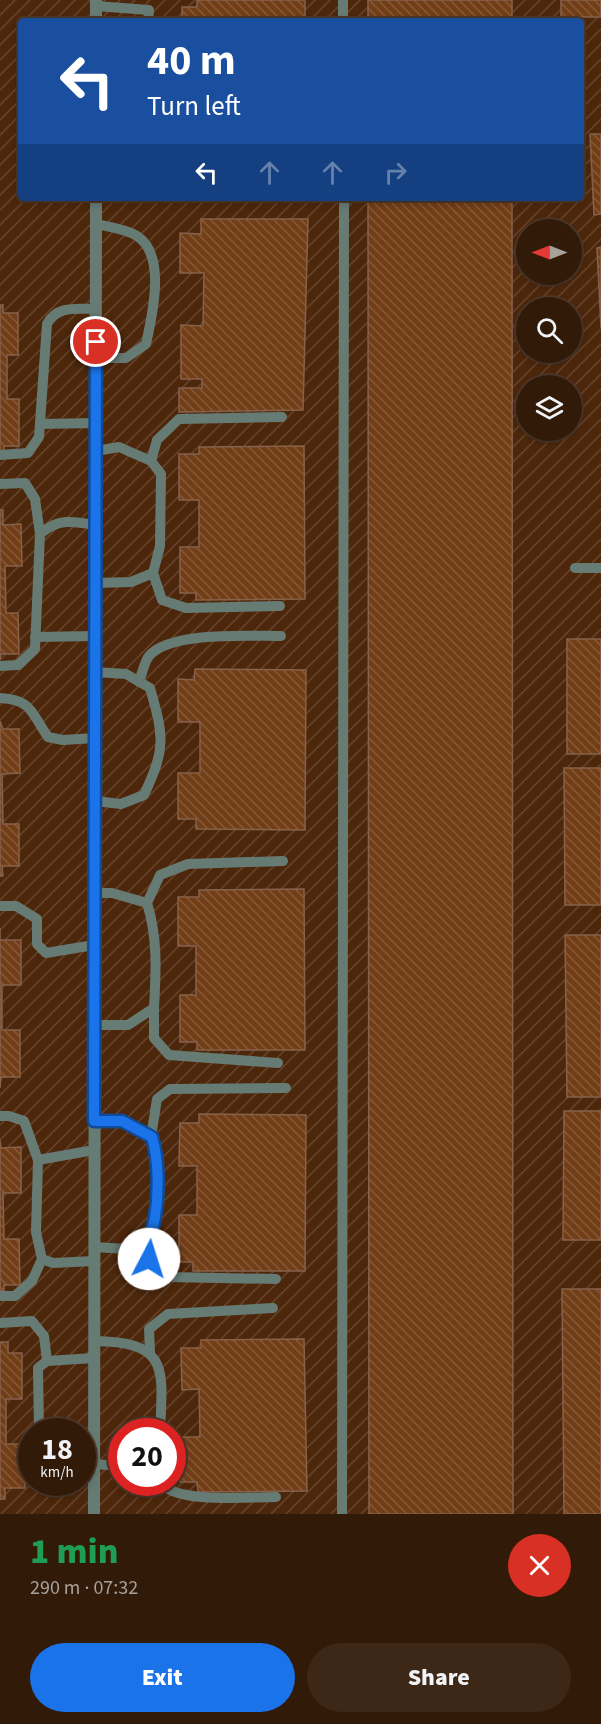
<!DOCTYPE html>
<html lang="en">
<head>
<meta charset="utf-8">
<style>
  body { margin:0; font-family:"Source Sans 3",sans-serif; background:#3d2717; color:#f1f3f6; height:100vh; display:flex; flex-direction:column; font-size:22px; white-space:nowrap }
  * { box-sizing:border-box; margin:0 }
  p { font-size:20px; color:#a8a19c }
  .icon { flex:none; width:33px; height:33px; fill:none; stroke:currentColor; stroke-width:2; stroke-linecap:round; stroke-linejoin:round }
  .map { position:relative; height:1514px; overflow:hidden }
  .sheet { display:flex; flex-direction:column; background:#321a09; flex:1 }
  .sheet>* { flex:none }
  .guide { position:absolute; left:18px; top:18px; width:566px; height:183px; border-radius:6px; box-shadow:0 3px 9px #0003,0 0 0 2px #4d382a; background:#1a4fa0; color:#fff; overflow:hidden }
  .needle { width:39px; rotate:270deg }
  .fabs { position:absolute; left:516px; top:219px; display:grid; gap:12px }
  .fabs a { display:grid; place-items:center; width:66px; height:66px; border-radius:50%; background:#321a09; box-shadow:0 3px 9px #0003,0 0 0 2px #4d382a; font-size:30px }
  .speed { position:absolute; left:18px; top:1418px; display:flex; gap:12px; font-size:30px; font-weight:700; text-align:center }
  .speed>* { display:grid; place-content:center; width:78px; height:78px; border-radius:50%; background:#321a09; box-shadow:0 3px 9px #0003,0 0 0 2px #4d382a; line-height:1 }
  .speed small { font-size:15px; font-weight:400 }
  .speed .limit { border:9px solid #d22; background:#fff; color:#111 }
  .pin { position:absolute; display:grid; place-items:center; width:51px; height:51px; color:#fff; margin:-26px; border:3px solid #fff; border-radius:50%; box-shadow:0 2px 6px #0007 }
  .me { position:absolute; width:66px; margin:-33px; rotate:5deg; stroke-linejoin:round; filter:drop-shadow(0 0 4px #0008) }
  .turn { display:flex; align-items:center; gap:21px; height:126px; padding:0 30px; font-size:27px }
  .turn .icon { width:78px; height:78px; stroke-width:2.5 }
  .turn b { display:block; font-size:42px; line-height:51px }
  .lanes { display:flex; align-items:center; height:57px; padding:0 30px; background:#0003; justify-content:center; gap:30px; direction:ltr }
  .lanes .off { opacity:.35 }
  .round { display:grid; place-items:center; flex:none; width:63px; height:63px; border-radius:32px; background:#3d2717 }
  .overview { display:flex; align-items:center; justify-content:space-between; height:102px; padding:0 30px }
  h1 { font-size:36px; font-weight:800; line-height:45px; color:#1e9e55 }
  .cta { display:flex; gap:12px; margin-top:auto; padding:12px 30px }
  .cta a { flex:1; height:69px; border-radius:36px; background:#1a73e8; color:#fff; font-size:24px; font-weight:800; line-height:69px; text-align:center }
  .cta a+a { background:#3d2717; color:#f1f3f6 }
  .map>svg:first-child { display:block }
  .industrial { fill:url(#industrial-furrows); fill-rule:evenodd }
  .building { fill:url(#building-back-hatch); stroke:#87624b; stroke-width:1.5 }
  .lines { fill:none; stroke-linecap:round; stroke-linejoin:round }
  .service { stroke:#667b74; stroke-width:10 }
  .minor { stroke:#667b74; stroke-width:12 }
  .route-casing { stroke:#114b97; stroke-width:15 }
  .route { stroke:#1a73e8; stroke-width:10 }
</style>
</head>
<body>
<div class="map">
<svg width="601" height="1514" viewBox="0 0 601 1514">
  <defs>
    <pattern id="industrial-furrows" width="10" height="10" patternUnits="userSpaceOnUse" patternTransform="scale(1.5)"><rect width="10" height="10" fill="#4d270b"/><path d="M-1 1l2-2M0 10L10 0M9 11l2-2" fill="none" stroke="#67452d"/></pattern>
    <pattern id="building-back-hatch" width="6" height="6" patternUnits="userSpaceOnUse" patternTransform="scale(1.5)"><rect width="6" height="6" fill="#723e18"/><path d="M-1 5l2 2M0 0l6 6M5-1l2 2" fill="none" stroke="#865938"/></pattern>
  </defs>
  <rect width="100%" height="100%" fill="#43230c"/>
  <!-- industrial -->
  <path class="industrial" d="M0,0H601V1514H0ZM21,21H580V198H21ZM526,230H572V274H526ZM526,308H572V352H526ZM526,386H572V430H526ZM32,1431H82V1482H32ZM122,1431H172V1482H122Z"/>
  <!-- building -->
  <g class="building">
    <path d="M197,0H305V21H182V7H197Z"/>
    <rect x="368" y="0" width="144" height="21"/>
    <rect x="561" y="0" width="40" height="17"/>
    <path d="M590,134H601V214L594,215Z"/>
    <path d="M368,198H512L513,1514H369Z"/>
    <path d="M201,219H308L303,410L179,412V388H202V379H181V325L203,326L204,273H180V233L201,234Z"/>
    <path d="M601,247V328L597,248Z"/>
    <path d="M0,305H3V313H18V355H7V399H19V446H4V451H0Z"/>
    <path d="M304,446L305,599L196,600V593H180V547H199V500H179V454H199V447Z"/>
    <path d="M0,510H3V525L21,524L22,566H5L6,613H18L19,654H1L0,660Z"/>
    <rect x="567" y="639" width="34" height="115"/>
    <path d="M195,669L306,670L305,830L196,829V819H178V773H200V722H178V679L194,680Z"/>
    <path d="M0,721L3,729H19L20,773L2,774L3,824H19V866H2L3,876H0Z"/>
    <path d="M564,768H601V905H565Z"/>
    <path d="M304,889L305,1050H197V1042H180V995H196V946H178V897H199V890Z"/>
    <path d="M0,928V940H21V985H2V1030H20V1077H1L0,1088Z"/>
    <path d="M565,935H601V1097H567Z"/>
    <path d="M564,1111H601V1240H563Z"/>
    <path d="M199,1114L306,1115L305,1271H193V1262H179V1215H197V1166H179L180,1123H199Z"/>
    <path d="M0,1140L1,1148L21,1147V1193H3L4,1239H19L20,1285H4V1291H0Z"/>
    <path d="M562,1289H601V1514H564Z"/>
    <path d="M304,1339L307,1491L198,1492L197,1482H180V1437H200L199,1389L182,1390L181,1348H201V1340Z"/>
    <path d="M0,1342H8V1353H22V1399H6V1444H25V1488H5V1499H0Z"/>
  </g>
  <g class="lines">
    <!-- service -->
    <g class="service">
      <path d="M343,0V21"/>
      <path d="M96,6L149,10L148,21"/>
      <path d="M96,358H126L146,344C152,316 167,255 137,236C126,229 109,227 96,224"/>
      <path d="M40,424L96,423"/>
      <path d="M0,455L28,453L39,437L47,324C57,305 77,309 96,309"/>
      <path d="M151,461L157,440L179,419L282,417"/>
      <path d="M0,484L25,483L35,499L40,534"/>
      <path d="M575,568H601"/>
      <path d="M153,573L162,600L186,608L280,606"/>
      <path d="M95,583L131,582L153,573L160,546L161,474L151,461L119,447L96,451"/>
      <path d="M35,637L95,636"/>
      <path d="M0,666L18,665L35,649L40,534C58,518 73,521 95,525"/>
      <path d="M139,682C142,675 144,662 149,656C170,631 250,636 281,636"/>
      <path d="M0,698C33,700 31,713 48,737L63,740L95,738"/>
      <path d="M95,801L121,804L144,795C166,748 164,737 150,688L126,674L95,672"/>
      <path d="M147,903L160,875L188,864L283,861"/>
      <path d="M0,906H16L37,919V944L46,953L94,945"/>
      <path d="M154,1008V1038L169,1055L278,1063"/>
      <path d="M94,1025H128L154,1008C156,971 158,938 147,903L112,893H95"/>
      <path d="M0,1116H9L24,1121L38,1160"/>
      <path d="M94,1121H122L151,1137C162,1171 157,1210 147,1243L127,1249L94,1247"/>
      <path d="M151,1137L157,1099L170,1089L286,1088"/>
      <path d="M94,1150L38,1160L36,1232L42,1259L53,1263L94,1261"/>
      <path d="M147,1243C149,1259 152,1269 168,1277L276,1279"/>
      <path d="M0,1296H15L32,1281L42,1259"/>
      <path d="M0,1323L32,1321L44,1336L47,1361"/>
      <path d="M94,1341C169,1342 163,1368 160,1431"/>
      <path d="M150,1353L149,1329L168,1314L273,1308"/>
      <path d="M39,1431L38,1368L47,1361L94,1358"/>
      <path d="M94,1464L122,1466"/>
      <path d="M82,1474L94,1473"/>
      <path d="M161,1482C173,1504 251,1497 276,1497"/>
      <path d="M342,1514L344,198"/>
    </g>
    <!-- minor -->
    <g class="minor">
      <path d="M96,21V0"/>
      <path d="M94,1514L96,198"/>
    </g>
  </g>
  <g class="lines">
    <!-- route casing -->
    <g class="route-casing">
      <path id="route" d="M96,342L94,1121H122L152,1137C159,1161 159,1193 155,1217C152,1233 147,1243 149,1259"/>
    </g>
    <!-- route -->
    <use href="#route" class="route"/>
  </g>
</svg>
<div class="fabs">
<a><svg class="needle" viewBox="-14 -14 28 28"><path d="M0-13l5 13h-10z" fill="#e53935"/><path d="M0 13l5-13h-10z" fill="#a8a19c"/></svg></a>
<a><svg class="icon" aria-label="search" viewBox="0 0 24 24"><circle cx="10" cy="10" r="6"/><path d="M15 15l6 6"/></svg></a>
<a><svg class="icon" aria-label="layers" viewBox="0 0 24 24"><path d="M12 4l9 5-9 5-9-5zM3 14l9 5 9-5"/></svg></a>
</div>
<div class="speed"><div>18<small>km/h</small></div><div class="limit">20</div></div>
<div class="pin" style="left:96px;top:342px;background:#d93025"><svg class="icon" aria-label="arrive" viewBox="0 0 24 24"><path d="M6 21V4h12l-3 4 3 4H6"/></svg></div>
<svg class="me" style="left:149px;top:1259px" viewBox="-20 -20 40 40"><circle r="19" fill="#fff"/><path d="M0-13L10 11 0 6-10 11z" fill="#1a73e8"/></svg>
<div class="guide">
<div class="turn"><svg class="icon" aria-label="left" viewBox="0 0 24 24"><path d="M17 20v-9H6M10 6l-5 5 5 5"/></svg><div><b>40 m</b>Turn left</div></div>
<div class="lanes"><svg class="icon" aria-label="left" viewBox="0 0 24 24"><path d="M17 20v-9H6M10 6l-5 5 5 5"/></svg><svg class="icon off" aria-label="ahead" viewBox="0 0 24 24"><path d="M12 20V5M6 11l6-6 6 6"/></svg><svg class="icon off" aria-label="ahead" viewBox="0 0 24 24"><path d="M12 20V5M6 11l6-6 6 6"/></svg><svg class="icon off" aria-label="right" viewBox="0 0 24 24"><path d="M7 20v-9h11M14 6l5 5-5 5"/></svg></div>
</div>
</div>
<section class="sheet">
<div class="overview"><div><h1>1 min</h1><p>290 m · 07:32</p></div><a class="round" style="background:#d93025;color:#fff"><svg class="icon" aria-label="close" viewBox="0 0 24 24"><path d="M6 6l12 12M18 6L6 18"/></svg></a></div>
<div class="cta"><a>Exit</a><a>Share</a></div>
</section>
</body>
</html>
